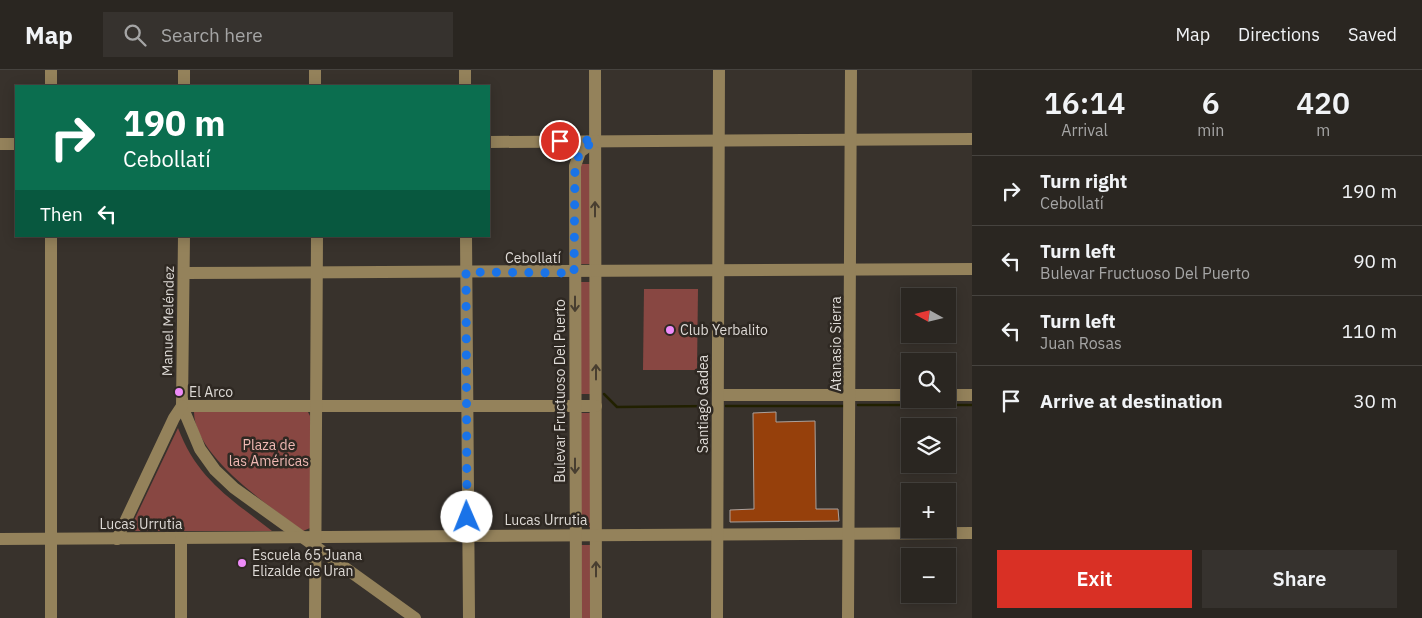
<!DOCTYPE html>
<html lang="en">
<head>
<meta charset="utf-8">
<style>
  body { margin:0; font-family:"IBM Plex Sans",sans-serif; background:#36322e; color:#f1f3f6; height:100vh; display:flex; flex-direction:column; font-size:19px; white-space:nowrap }
  * { box-sizing:border-box; margin:0 }
  p { font-size:16px; color:#a5a5a5 }
  .icon { flex:none; width:28px; height:28px; fill:none; stroke:currentColor; stroke-width:2; stroke-linecap:round; stroke-linejoin:round }
  .map { position:relative; flex:1; overflow:hidden }
  .sheet { display:flex; flex-direction:column; background:#2a2621; width:450px }
  .sheet>* { flex:none }
  .banner { position:absolute; left:15px; top:15px; width:475px; height:152px; border-radius:0px; box-shadow:0 2px 12px #0003,0 0 0 1px #46433f; background:#0b6e4f; color:#fff; overflow:hidden }
  .needle { width:32px; rotate:278deg }
  .fabs { position:absolute; left:901px; top:218px; display:grid; gap:10px }
  .fabs a { display:grid; place-items:center; width:55px; height:55px; border-radius:0px; background:#2a2621; box-shadow:0 2px 12px #0003,0 0 0 1px #46433f; font-size:25px }
  .pin { position:absolute; display:grid; place-items:center; width:42px; height:42px; color:#fff; margin:-21px; border:2px solid #fff; border-radius:50%; box-shadow:0 1px 5px #0007 }
  .me { position:absolute; width:55px; margin:-28px; rotate:359deg; stroke-linejoin:round; filter:drop-shadow(0 0 4px #0008) }
  .turn { display:flex; align-items:center; gap:18px; height:105px; padding:0 25px; font-size:22px }
  .turn .icon { width:65px; height:65px; stroke-width:2.5 }
  .turn b { display:block; font-size:35px; line-height:42px }
  .then { display:flex; align-items:center; height:48px; padding:0 25px; background:#0003; gap:10px; font-size:19px }
  .eta { display:flex; justify-content:space-evenly; align-items:center; height:85px; text-align:center }
  .eta b { font-size:30px; font-weight:600; line-height:35px }
  .primary-button { display:flex; gap:10px; margin-top:auto; padding:10px 25px }
  .primary-button a { flex:1; height:58px; border-radius:0px; background:#d93025; color:#fff; font-size:20px; font-weight:600; line-height:58px; text-align:center }
  .primary-button a+a { background:#36322e; color:#f1f3f6 }
  ul { padding:0; list-style:none }
  li { display:flex; align-items:center; gap:15px; height:70px; padding:0 25px; border-top:1px solid #46433f }
  li div { flex:1 }
  li b { display:block; font-size:19px }
  li em { font-style:normal }
  header { display:flex; align-items:center; gap:30px; box-sizing:border-box; height:70px; padding:0 25px; background:#2a2621; border-bottom:1px solid #46433f }
  header strong { font-size:24px }
  nav { display:flex; gap:28px; margin-inline-start:auto; font-size:18px }
  .search { width:350px; height:45px; background:#36322e; display:flex; align-items:center; gap:12px; box-sizing:border-box; padding:0 18px; border-radius:0px; color:#a5a5a5; font-size:19px }
  main { display:flex; flex:1; min-height:0 }
  .map>svg:first-child { display:block }
  .green { fill:#884742 }
  .lines { fill:none; stroke-linecap:round; stroke-linejoin:round }
  .stream { stroke:#212000; stroke-width:2.5 }
  .building { fill:#96400b; stroke:#aba19c }
  .minor { stroke:#94825b; stroke-width:12 }
  .oneway { stroke:#483e30 }
  .route { stroke:#1a73e8; stroke-width:9; stroke-dasharray:0 16.2 }
  .poi-dot { fill:#ee8bf8; stroke:#2e2822; stroke-width:2 }
  .labels { text-anchor:middle; stroke-width:5; stroke-linejoin:round; paint-order:stroke }
  .street-label { font-size:14px; fill:#dedad6; stroke:#2e2822 }
  .poi-label { font-size:14px; fill:#dedad6; stroke:#2e2822; text-anchor:start }
  .park-label { font-size:14px; fill:#efb8b3; stroke:#2e2822 }
</style>
</head>
<body>
<header>
<strong>Map</strong>
<div class="search"><svg class="icon" aria-label="search" viewBox="0 0 24 24"><circle cx="10" cy="10" r="6"/><path d="M15 15l6 6"/></svg>Search here</div>
<nav><a>Map</a><a>Directions</a><a>Saved</a></nav>
</header>
<main>
<div class="map">
<svg width="972" height="548" viewBox="0 0 972 548">
  <rect width="100%" height="100%" fill="#38322c"/>
  <!-- green -->
  <g class="green">
    <rect x="579" y="94" width="11" height="100"/>
    <path d="M579,212H590L591,324H580Z"/>
    <path d="M644,219H698L697,300H643Z"/>
    <path d="M194,341L308,342L310,346V458L303,461C271,437 193,386 194,341Z"/>
    <path d="M580,343H591L592,457H581Z"/>
    <path d="M178,358C197,409 231,429 272,461H129Z"/>
    <rect x="581" y="475" width="11" height="73"/>
  </g>
  <g class="lines">
    <!-- stream -->
    <g class="stream">
      <path d="M604,324L617,337L712,336"/>
      <path d="M858,335H972"/>
      <path d="M726,336H844"/>
    </g>
  </g>
  <!-- building -->
  <path class="building" d="M776,342V352L815,351L816,439H838L839,451L730,452V440L754,439L753,343Z"/>
  <g class="lines">
    <!-- minor -->
    <g class="minor">
      <path d="M184,0V16"/>
      <path d="M315,0V16"/>
      <path d="M465,0V16"/>
      <path d="M595,0L596,548"/>
      <path d="M51,16V0"/>
      <path d="M489,72L972,69"/>
      <path d="M0,74H16"/>
      <path d="M184,166L182,336L200,379L215,400L234,418L415,548"/>
      <path d="M466,166L469,548"/>
      <path d="M184,203L972,199"/>
      <path d="M718,325H910"/>
      <path d="M948,325H972"/>
      <path d="M182,336H596"/>
      <path d="M0,469L972,463"/>
      <path d="M117,469L174,348L182,336"/>
      <path d="M181,469V548"/>
      <path d="M51,548V166"/>
      <path d="M315,548L317,166"/>
      <path d="M576,548L575,96L580,82L595,71"/>
      <path d="M717,548L719,0"/>
      <path d="M848,548L851,0"/>
    </g>
  </g>
  <!-- one-way arrows -->
  <defs><path id="oneway-shaft" d="M-6 0H5M1.5-3L5.5 0L1.5 3" fill="none" stroke-width="1.6" stroke-linecap="round" stroke-linejoin="round" transform="scale(1.25)"/></defs>
  <g class="oneway">
    <use href="#oneway-shaft" transform="translate(595 139) rotate(-90)"/>
    <use href="#oneway-shaft" transform="translate(575 234) rotate(90)"/>
    <use href="#oneway-shaft" transform="translate(596 302) rotate(-90)"/>
    <use href="#oneway-shaft" transform="translate(575 396) rotate(90)"/>
    <use href="#oneway-shaft" transform="translate(596 499) rotate(-90)"/>
  </g>
  <g class="lines">
    <!-- route -->
    <path class="route" d="M467,447L466,202L574,203L575,96L580,82L595,70L560,71"/>
  </g>
  <!-- markers -->
  <g class="poi-dot">
    <circle cx="670" cy="260" r="5"/>
    <circle cx="179" cy="322" r="5"/>
    <circle cx="242" cy="493" r="5"/>
  </g>
  <g class="labels">
    <!-- street labels -->
    <g class="street-label">
      <text x="533" y="193">Cebollatí</text>
      <text transform="translate(168 251) rotate(-89)" y="5">Manuel Meléndez</text>
      <text transform="translate(836 274) rotate(-90)" y="5">Atanasio Sierra</text>
      <text transform="translate(560 321) rotate(-90)" y="5">Bulevar Fructuoso Del Puerto</text>
      <text transform="translate(703 334) rotate(-90)" y="5">Santiago Gadea</text>
      <text x="546" y="455">Lucas Urrutia</text>
      <text x="141" y="459">Lucas Urrutia</text>
    </g>
    <!-- poi labels -->
    <g class="poi-label">
      <text x="680" y="265">Club Yerbalito</text>
      <text x="189" y="327">El Arco</text>
      <text x="252" y="490">Escuela 65 Juana<tspan x="252" dy="16">Elizalde de Uran</tspan></text>
    </g>
    <!-- park labels -->
    <g class="park-label">
      <text x="269" y="380">Plaza de<tspan x="269" dy="16">las Américas</tspan></text>
    </g>
  </g>
</svg>
<div class="fabs">
<a><svg class="needle" viewBox="-14 -14 28 28"><path d="M0-13l5 13h-10z" fill="#e53935"/><path d="M0 13l5-13h-10z" fill="#a5a5a5"/></svg></a>
<a><svg class="icon" aria-label="search" viewBox="0 0 24 24"><circle cx="10" cy="10" r="6"/><path d="M15 15l6 6"/></svg></a>
<a><svg class="icon" aria-label="layers" viewBox="0 0 24 24"><path d="M12 4l9 5-9 5-9-5zM3 14l9 5 9-5"/></svg></a>
<a>+</a>
<a>−</a>
</div>
<div class="pin" style="left:560px;top:71px;background:#d93025"><svg class="icon" aria-label="arrive" viewBox="0 0 24 24"><path d="M6 21V4h12l-3 4 3 4H6"/></svg></div>
<svg class="me" style="left:467px;top:447px" viewBox="-20 -20 40 40"><circle r="19" fill="#fff"/><path d="M0-13L10 11 0 6-10 11z" fill="#1a73e8"/></svg>
<div class="banner">
<div class="turn"><svg class="icon" aria-label="right" viewBox="0 0 24 24"><path d="M7 20v-9h11M14 6l5 5-5 5"/></svg><div><b>190 m</b>Cebollatí</div></div>
<div class="then">Then<svg class="icon" aria-label="left" viewBox="0 0 24 24"><path d="M17 20v-9H6M10 6l-5 5 5 5"/></svg></div>
</div>
</div>
<section class="sheet">
<div class="eta">
<div><b>16:14</b><p>Arrival</p></div>
<div><b>6</b><p>min</p></div>
<div><b>420</b><p>m</p></div>
</div>
<ul>
<li><svg class="icon" aria-label="right" viewBox="0 0 24 24"><path d="M7 20v-9h11M14 6l5 5-5 5"/></svg><div><b>Turn right</b><p>Cebollatí</p></div><em>190 m</em></li>
<li><svg class="icon" aria-label="left" viewBox="0 0 24 24"><path d="M17 20v-9H6M10 6l-5 5 5 5"/></svg><div><b>Turn left</b><p>Bulevar Fructuoso Del Puerto</p></div><em>90 m</em></li>
<li><svg class="icon" aria-label="left" viewBox="0 0 24 24"><path d="M17 20v-9H6M10 6l-5 5 5 5"/></svg><div><b>Turn left</b><p>Juan Rosas</p></div><em>110 m</em></li>
<li><svg class="icon" aria-label="arrive" viewBox="0 0 24 24"><path d="M6 21V4h12l-3 4 3 4H6"/></svg><div><b>Arrive at destination</b></div><em>30 m</em></li>
</ul>
<div class="primary-button"><a>Exit</a><a>Share</a></div>
</section>
</main>
</body>
</html>
